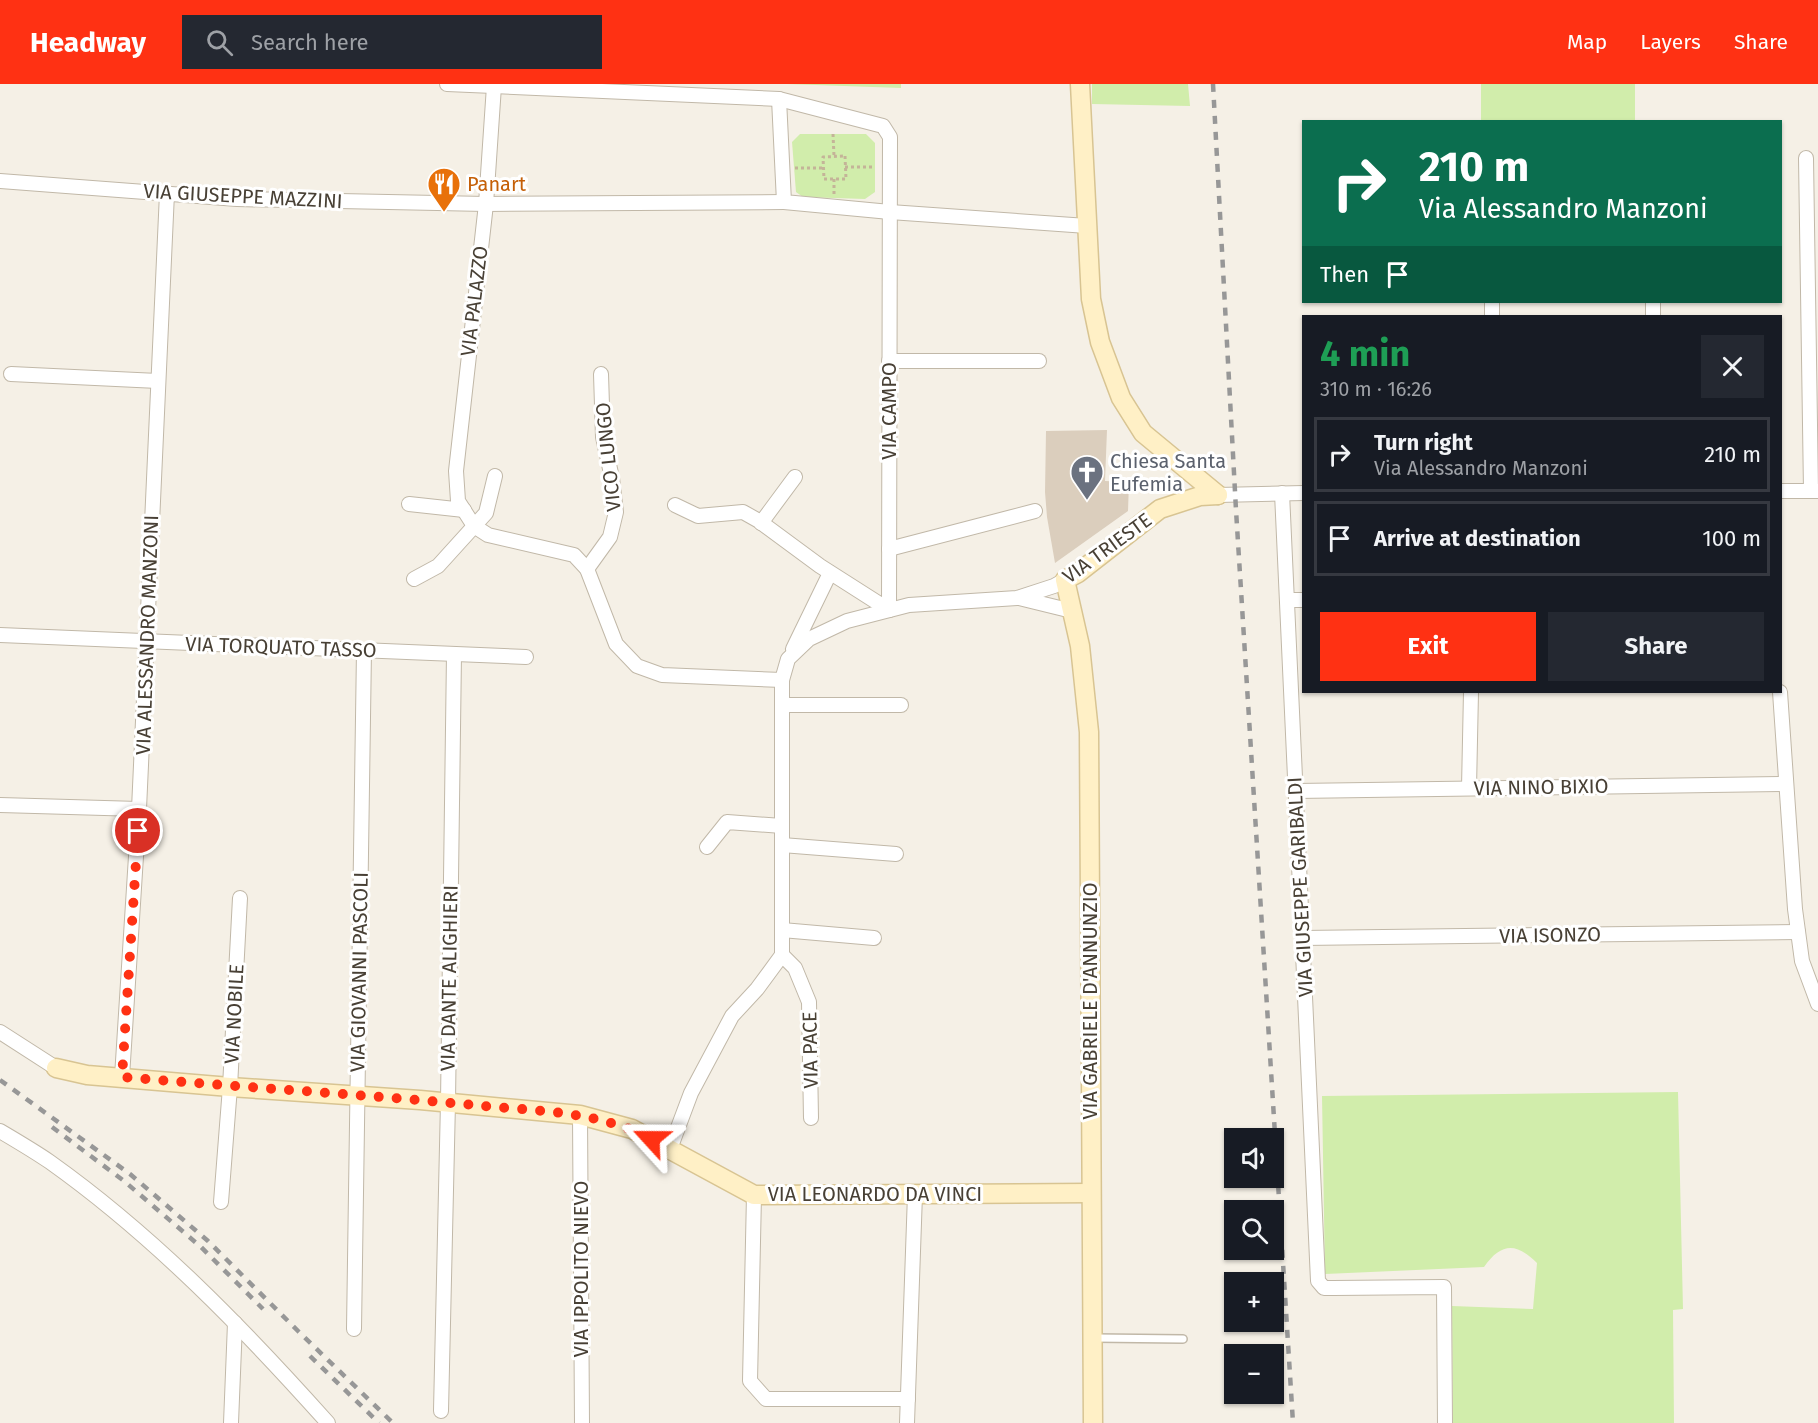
<!DOCTYPE html>
<html lang="en">
<head>
<meta charset="utf-8">
<style>
  body { margin:0; font-family:"Fira Sans",sans-serif; background:#242831; color:#f1f3f6; height:100vh; display:flex; flex-direction:column; font-size:22px; white-space:nowrap }
  * { box-sizing:border-box; margin:0 }
  p { font-size:20px; color:#9ea1a6 }
  .icon { flex:none; width:33px; height:33px; fill:none; stroke:currentColor; stroke-width:2; stroke-linecap:round; stroke-linejoin:round }
  .map { position:relative; flex:1; overflow:hidden }
  .panel { position:absolute; left:1302px; top:231px; width:480px; height:378px; display:flex; flex-direction:column; background:#171b24; border-radius:0px; box-shadow:0 2px 4px #0004 }
  .panel>* { flex:none }
  .top-card { position:absolute; left:1302px; top:36px; width:480px; height:183px; border-radius:0px; box-shadow:0 2px 4px #0004; background:#0b6e4f; color:#fff; overflow:hidden }
  .tools { position:absolute; left:1224px; top:1044px; display:grid; gap:12px }
  .tools a { display:grid; place-items:center; width:60px; height:60px; border-radius:0px; background:#171b24; box-shadow:0 2px 4px #0004; font-size:30px }
  .pin { position:absolute; display:grid; place-items:center; width:51px; height:51px; color:#fff; margin:-26px; border:3px solid #fff; border-radius:50%; box-shadow:0 2px 6px #0007 }
  .me { position:absolute; width:66px; margin:-33px; rotate:294deg; stroke-linejoin:round; filter:drop-shadow(0 0 4px #0008) }
  .turn { display:flex; align-items:center; gap:21px; height:126px; padding:0 18px; font-size:27px }
  .turn .icon { width:78px; height:78px; stroke-width:2.5 }
  .turn b { display:block; font-size:42px; line-height:51px }
  .then { display:flex; align-items:center; height:57px; padding:0 18px; background:#0003; gap:12px; font-size:22px }
  .round { display:grid; place-items:center; flex:none; width:63px; height:63px; border-radius:0px; background:#242831 }
  .headline { display:flex; align-items:center; justify-content:space-between; height:102px; padding:0 18px }
  h1 { font-size:36px; font-weight:700; line-height:45px; color:#1e9e55 }
  .primary-button { display:flex; gap:12px; margin-top:auto; padding:12px 18px }
  .primary-button a { flex:1; height:69px; border-radius:0px; background:#ff3113; color:#fff; font-size:24px; font-weight:700; line-height:69px; text-align:center }
  .primary-button a+a { background:#242831; color:#f1f3f6 }
  ul { padding:0; list-style:none }
  li { display:flex; align-items:center; gap:18px; height:75px; margin:0 12px 9px; padding:0 6px; border:3px solid #363941; border-radius:0px }
  li div { flex:1 }
  li b { display:block; font-size:22px }
  li em { font-style:normal }
  header { display:flex; align-items:center; gap:36px; box-sizing:border-box; height:84px; padding:0 30px; background:#ff3113; color:#fff }
  header strong { font-size:28px }
  nav { display:flex; gap:33px; margin-inline-start:auto; font-size:21px }
  .search { width:420px; height:54px; background:#242831; display:flex; align-items:center; gap:15px; box-sizing:border-box; padding:0 21px; border-radius:0px; color:#9ea1a6; font-size:22px }
  .map>svg:first-child { display:block }
  .green { fill:#d1edab }
  .building { fill:#dbcebd }
  .lines { fill:none; stroke-linecap:round; stroke-linejoin:round }
  .lane-casing { stroke:#c1b8a8; stroke-width:10 }
  .street-casing { stroke:#c1b8a8; stroke-width:16 }
  .secondary-casing { stroke:#d8c492; stroke-width:21 }
  .path { stroke:#c4b498; stroke-width:3; stroke-dasharray:3 3; stroke-linecap:butt }
  .lane { stroke:#fff; stroke-width:7 }
  .street { stroke:#fff; stroke-width:14 }
  .secondary { stroke:#fff0c6; stroke-width:18 }
  .rail { stroke:#979797; stroke-width:4.5; stroke-dasharray:8 8; stroke-linecap:butt }
  .route { stroke:#ff3113; stroke-width:10; stroke-dasharray:0 18 }
  .labels { text-anchor:middle; stroke-width:6; stroke-linejoin:round; paint-order:stroke }
  .food-label { font-size:20px; fill:#c56008; stroke:#fff; text-anchor:start }
  .street-label { font-size:20px; fill:#484035; stroke:#fff }
  .worship-label { font-size:20px; fill:#5b616d; stroke:#fff; text-anchor:start }
</style>
</head>
<body>
<header>
<strong>Headway</strong>
<div class="search"><svg class="icon" aria-label="search" viewBox="0 0 24 24"><circle cx="10" cy="10" r="6"/><path d="M15 15l6 6"/></svg>Search here</div>
<nav><a>Map</a><a>Layers</a><a>Share</a></nav>
</header>
<div class="map">
<svg width="1818" height="1339" viewBox="0 0 1818 1339">
  <rect width="100%" height="100%" fill="#f5f0e6"/>
  <!-- green -->
  <g class="green">
    <path d="M787,0H901V4Z"/>
    <path d="M1092,0H1188L1190,22L1092,20Z"/>
    <rect x="1481" y="0" width="154" height="37"/>
    <path d="M800,50H866L875,59V108L865,115L803,113L796,108L792,58Z"/>
    <path d="M1678,1008L1683,1225L1673,1226L1674,1339H1453L1452,1222L1533,1225L1537,1179C1516,1158 1501,1159 1484,1183L1325,1190L1322,1012Z"/>
  </g>
  <!-- building -->
  <path class="building" d="M1107,346L1105,397L1129,398L1128,427L1055,479L1047,433L1045,408L1046,347Z"/>
  <g class="lines">
    <!-- lane casing -->
    <g class="lane-casing">
      <path id="lane" d="M1095,1254L1183,1255"/>
    </g>
    <!-- street casing -->
    <g class="street-casing">
      <g id="street">
        <path d="M447,0L779,15L883,42L890,53L889,526"/>
        <path d="M494,2L486,120L456,387L458,417L474,442L488,451L574,471L587,485L616,560L637,582L662,591L782,596"/>
        <path d="M779,15L784,118L890,128L1087,142"/>
        <path d="M1806,74L1811,407"/>
        <path d="M0,97L237,115L486,120L784,118"/>
        <path d="M1492,218V232"/>
        <path d="M1653,218V232"/>
        <path d="M889,277H1039"/>
        <path d="M11,290L158,297"/>
        <path d="M1780,407H1817"/>
        <path d="M1282,409L1318,1197L1324,1204H1333L1444,1203L1445,1339"/>
        <path d="M1218,411L1304,409"/>
        <path d="M409,420L464,426"/>
        <path d="M675,421L698,432L743,428L759,437L820,482L889,526"/>
        <path d="M761,439L795,393"/>
        <path d="M889,465L1035,427"/>
        <path d="M587,485L610,453L616,428L612,394L603,353L601,290"/>
        <path d="M414,495L438,482L486,429L495,392"/>
        <path d="M1019,514L1072,527"/>
        <path d="M1287,516H1304"/>
        <path d="M0,551L526,573"/>
        <path d="M793,565L830,489"/>
        <path d="M1780,608L1795,825L1802,877L1818,920"/>
        <path d="M782,621H901"/>
        <path d="M1469,704L1471,608"/>
        <path d="M1296,707L1786,700"/>
        <path d="M0,721L139,725"/>
        <path d="M782,761L896,770"/>
        <path d="M707,763L727,738L782,742"/>
        <path d="M782,846L874,854"/>
        <path d="M1302,854L1798,848"/>
        <path d="M782,871V596L788,575L809,555L847,537L909,521L1017,514L1054,502L1065,496"/>
        <path d="M782,871L795,884L809,918L811,1034"/>
        <path d="M0,948L56,984"/>
        <path d="M122,993L139,725L167,109"/>
        <path d="M580,1031L582,1339"/>
        <path d="M0,1047C17,1057 34,1067 50,1078C154,1152 244,1245 328,1339"/>
        <path d="M670,1065L691,1009L732,932L757,905L782,871"/>
        <path d="M754,1111L750,1297L766,1315H908"/>
        <path d="M221,1118L230,1003L240,814"/>
        <path d="M354,1245L364,566"/>
        <path d="M441,1327L448,1018L454,570"/>
        <path d="M231,1339L235,1239"/>
        <path d="M907,1339L915,1110"/>
      </g>
    </g>
    <!-- secondary casing -->
    <g class="secondary-casing">
      <g id="secondary">
        <path d="M1080,0L1091,215L1100,258L1121,314L1143,349L1218,411"/>
        <path d="M56,984L87,991L230,1003L420,1016L580,1031L632,1045L754,1111L1091,1109"/>
        <path d="M1093,1339L1089,648L1080,562L1065,496L1078,489L1160,425L1200,412L1218,411"/>
      </g>
    </g>
    <!-- path -->
    <g class="path">
      <path d="M833,50L834,72"/>
      <path d="M845,72L846,95H824L823,73Z"/>
      <path d="M845,83H875"/>
      <path d="M795,84H824"/>
      <path d="M834,95V110"/>
    </g>
    <!-- lane -->
    <use href="#lane" class="lane"/>
    <!-- street -->
    <use href="#street" class="street"/>
    <!-- secondary -->
    <use href="#secondary" class="secondary"/>
    <!-- rail -->
    <g class="rail">
      <path d="M1213,0L1236,426L1293,1339"/>
      <path d="M0,996L130,1090L208,1157L298,1247L393,1339"/>
      <path d="M52,1043L124,1097L201,1163L263,1225"/>
      <path d="M310,1272L379,1339"/>
    </g>
  </g>
  <g class="lines">
    <!-- route -->
    <path class="route" d="M138,747L122,993C239,1003 356,1010 473,1021C532,1027 597,1026 651,1055"/>
  </g>
  <!-- icons -->
  <defs>
    <g id="restaurant-pin" transform="scale(1.725)"><path d="M0 17L-7.5 6A9.5 9.5 0 1 1 7.5 6Z" fill="#e8710a" stroke="#fff"/><path d="M-5-6h1v4h1v-4h1v4h1v-4h1v5L-1.5 .5V6h-2V.5L-5-1ZM5-6V6H3V1.5H1.5Q1.5-4 5-6Z" fill="#fff"/></g>
    <g id="church-pin" transform="scale(1.725)"><path d="M0 17L-7.5 6A9.5 9.5 0 1 1 7.5 6Z" fill="#6b7280" stroke="#fff"/><path d="M-1.2-6h2.4v3.5h3.3v2.4h-3.3V6h-2.4V-.1h-3.3v-2.4h3.3Z" fill="#fff"/></g>
  </defs>
  <g fill-rule="evenodd">
    <use href="#restaurant-pin" x="444" y="100"/>
    <use href="#church-pin" x="1087" y="388"/>
  </g>
  <g class="labels">
    <!-- food labels -->
    <g class="food-label">
      <text x="467" y="107">Panart</text>
    </g>
    <!-- street labels -->
    <g class="street-label">
      <text transform="translate(243 112) rotate(3)" y="7">VIA GIUSEPPE MAZZINI</text>
      <text transform="translate(474 217) rotate(-83)" y="7">VIA PALAZZO</text>
      <text transform="translate(889 327) rotate(-90)" y="7">VIA CAMPO</text>
      <text transform="translate(608 373) rotate(-96)" y="7">VICO LUNGO</text>
      <text transform="translate(1107 464) rotate(-36)" y="7">VIA TRIESTE</text>
      <text transform="translate(147 551) rotate(-88)" y="7">VIA ALESSANDRO MANZONI</text>
      <text transform="translate(281 563) rotate(2)" y="7">VIA TORQUATO TASSO</text>
      <text transform="translate(1541 703) rotate(-1)" y="7">VIA NINO BIXIO</text>
      <text transform="translate(1300 803) rotate(-93)" y="7">VIA GIUSEPPE GARIBALDI</text>
      <text transform="translate(1550 851) rotate(-1)" y="7">VIA ISONZO</text>
      <text transform="translate(359 888) rotate(-89)" y="7">VIA GIOVANNI PASCOLI</text>
      <text transform="translate(449 894) rotate(-89)" y="7">VIA DANTE ALIGHIERI</text>
      <text transform="translate(1090 917) rotate(-90)" y="7">VIA GABRIELE D'ANNUNZIO</text>
      <text transform="translate(234 930) rotate(-87)" y="7">VIA NOBILE</text>
      <text transform="translate(810 966) rotate(-91)" y="7">VIA PACE</text>
      <text x="875" y="1117">VIA LEONARDO DA VINCI</text>
      <text transform="translate(581 1185) rotate(-90)" y="7">VIA IPPOLITO NIEVO</text>
    </g>
    <!-- worship labels -->
    <g class="worship-label">
      <text x="1110" y="384">Chiesa Santa<tspan x="1110" dy="23">Eufemia</tspan></text>
    </g>
  </g>
</svg>
<div class="tools">
<a><svg class="icon" aria-label="sound" viewBox="0 0 24 24"><path d="M4 9h4l5-4v14l-5-4H4zM17 9q2 3 0 6"/></svg></a>
<a><svg class="icon" aria-label="search" viewBox="0 0 24 24"><circle cx="10" cy="10" r="6"/><path d="M15 15l6 6"/></svg></a>
<a>+</a>
<a>−</a>
</div>
<div class="pin" style="left:138px;top:747px;background:#d93025"><svg class="icon" aria-label="arrive" viewBox="0 0 24 24"><path d="M6 21V4h12l-3 4 3 4H6"/></svg></div>
<svg class="me" style="left:651px;top:1055px" viewBox="-20 -20 40 40"><path d="M0-17L14 15 0 8-14 15z" fill="#ff3113" stroke="#fff" stroke-width="4"/></svg>
<div class="top-card">
<div class="turn"><svg class="icon" aria-label="right" viewBox="0 0 24 24"><path d="M7 20v-9h11M14 6l5 5-5 5"/></svg><div><b>210 m</b>Via Alessandro Manzoni</div></div>
<div class="then">Then<svg class="icon" aria-label="arrive" viewBox="0 0 24 24"><path d="M6 21V4h12l-3 4 3 4H6"/></svg></div>
</div>
<section class="panel">
<div class="headline"><div><h1>4 min</h1><p>310 m · 16:26</p></div><a class="round"><svg class="icon" aria-label="close" viewBox="0 0 24 24"><path d="M6 6l12 12M18 6L6 18"/></svg></a></div>
<ul>
<li><svg class="icon" aria-label="right" viewBox="0 0 24 24"><path d="M7 20v-9h11M14 6l5 5-5 5"/></svg><div><b>Turn right</b><p>Via Alessandro Manzoni</p></div><em>210 m</em></li>
<li><svg class="icon" aria-label="arrive" viewBox="0 0 24 24"><path d="M6 21V4h12l-3 4 3 4H6"/></svg><div><b>Arrive at destination</b></div><em>100 m</em></li>
</ul>
<div class="primary-button"><a>Exit</a><a>Share</a></div>
</section>
</div>
</body>
</html>
